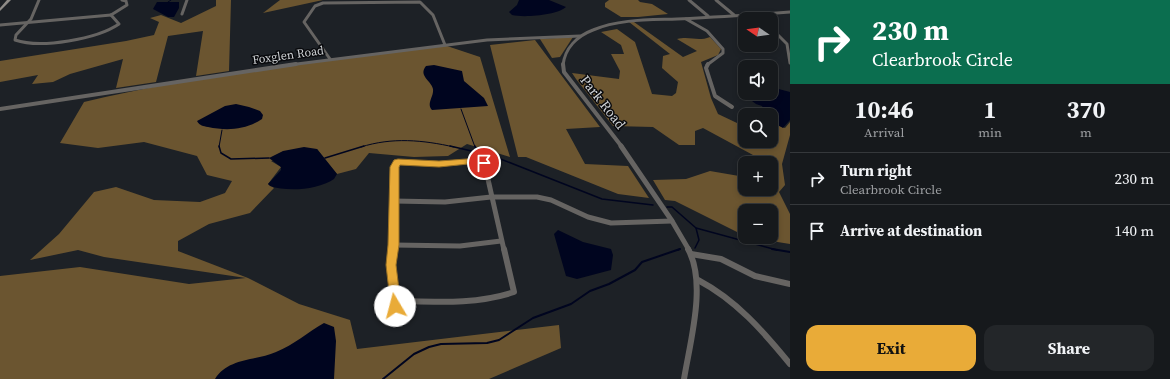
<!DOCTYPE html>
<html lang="en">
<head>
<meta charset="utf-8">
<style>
  body { margin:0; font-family:"Source Serif 4",serif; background:#232629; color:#f1f3f6; height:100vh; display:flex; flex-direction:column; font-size:15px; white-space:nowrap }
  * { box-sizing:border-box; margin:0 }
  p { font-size:13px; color:#9ea0a3 }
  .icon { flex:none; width:22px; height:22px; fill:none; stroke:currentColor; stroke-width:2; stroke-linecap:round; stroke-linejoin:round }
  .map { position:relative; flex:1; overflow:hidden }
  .details { display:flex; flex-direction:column; background:#16191c; width:380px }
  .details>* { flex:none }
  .hud { background:#0b6e4f; color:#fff; overflow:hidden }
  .needle { width:26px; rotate:283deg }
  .tools { position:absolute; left:738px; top:12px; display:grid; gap:8px }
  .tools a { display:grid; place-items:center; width:40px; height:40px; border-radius:8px; background:#16191c; box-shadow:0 2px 6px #0003,0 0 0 1px #35383b; font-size:20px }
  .pin { position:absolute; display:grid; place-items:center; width:34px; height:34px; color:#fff; margin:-17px; border:2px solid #fff; border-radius:50%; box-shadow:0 1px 4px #0007 }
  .me { position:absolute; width:44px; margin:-22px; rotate:352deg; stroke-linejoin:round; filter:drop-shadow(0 0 3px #0008) }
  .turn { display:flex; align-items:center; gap:14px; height:84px; padding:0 16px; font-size:18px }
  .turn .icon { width:52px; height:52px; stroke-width:2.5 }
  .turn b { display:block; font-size:28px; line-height:34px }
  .eta { display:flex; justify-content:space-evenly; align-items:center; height:68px; text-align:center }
  .eta b { font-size:24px; font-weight:700; line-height:28px }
  .cta { display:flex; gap:8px; margin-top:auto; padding:8px 16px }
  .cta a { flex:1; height:46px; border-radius:12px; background:#e9ab38; color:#111; font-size:16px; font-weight:700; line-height:46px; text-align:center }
  .cta a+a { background:#232629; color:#f1f3f6 }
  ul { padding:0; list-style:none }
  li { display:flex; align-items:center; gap:12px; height:52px; padding:0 16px; border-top:1px solid #35383b }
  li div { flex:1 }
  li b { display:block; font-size:15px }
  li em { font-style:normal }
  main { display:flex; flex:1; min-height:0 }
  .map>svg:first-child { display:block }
  .forest { fill:#6b5530 }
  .water { fill:#00051f }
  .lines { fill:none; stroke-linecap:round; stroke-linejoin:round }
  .stream-far2 { stroke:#00051f; stroke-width:1 }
  .stream-far1 { stroke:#00051f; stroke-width:1.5 }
  .stream { stroke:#00051f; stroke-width:2 }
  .street-far3 { stroke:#666462; stroke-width:3 }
  .street-far2 { stroke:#666462; stroke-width:4 }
  .street-far1 { stroke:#666462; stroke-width:5 }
  .street { stroke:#666462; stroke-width:6 }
  .secondary { fill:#8e8b87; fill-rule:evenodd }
  .route { fill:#e9ab38; stroke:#976f24 }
  .labels { text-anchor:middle; stroke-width:3; stroke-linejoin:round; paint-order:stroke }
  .far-street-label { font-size:12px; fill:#cfd2d5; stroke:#090a0d }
  .street-label { font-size:14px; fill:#cfd2d5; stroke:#090a0d }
</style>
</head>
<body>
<main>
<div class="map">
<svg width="790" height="379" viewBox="0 0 790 379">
  <rect width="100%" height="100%" fill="#1d2126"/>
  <!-- forest -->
  <g class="forest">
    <path d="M216,0H231L229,71L196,76L203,31L168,36L156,82L116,88L123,59L70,74L53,82L32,84L38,75L0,82V61L126,41L154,35L159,22L150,18L161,15L181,23L216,6Z"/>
    <path d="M280,0H323L263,13Z"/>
    <path d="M609,0H638L640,2L652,4L668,14L638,17H621L605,7V3Z"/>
    <path d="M629,22H634L683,57L697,51L677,39C691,36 697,42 710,37L721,49L718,55L701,62L711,98L718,114L737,123H745V141H771V123L785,128L790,122V135L782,164L785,185L779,192L790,214V244L747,237H771V211H745V236L675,201L665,200L653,180L686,179L710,171L745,177V189H771V163H759L753,155L703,128L695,131V145H679L653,127L613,126L576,79L572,73L619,79L620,71L611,54H624L621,45L601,32L617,29L635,42L652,94L672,96L676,93L678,82L662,68L663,56L670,54Z"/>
    <path d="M573,37L560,57L552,58L540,39Z"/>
    <path d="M535,40L600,127L566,129L585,164L628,166L649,198L618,194L526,157H518L490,45Z"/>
    <path d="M447,46L480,57L510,157L467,144L448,156L414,157L369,153L356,169L337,174L317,149L271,161L281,167L268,184L274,188L250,213L209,224L178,241V251L248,278L299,304L350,320L357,349L559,325L561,348L489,379H0V276L80,267L189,284L246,278L104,257L78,250L30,260L59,234L94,192L116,187L154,200L200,202L225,193L232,181L207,175L197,156L144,142L98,148L60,143L84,102C203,73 326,60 447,46Z"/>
  </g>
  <!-- water -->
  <g class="water">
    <path d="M519,0H549L566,7C558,15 524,18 512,15L509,12L517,5Z"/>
    <path d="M157,2H179V8L174,17H168L153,9Z"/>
    <path d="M434,65L462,71L464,81L484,98L488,106L432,110C426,103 434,97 433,89C431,80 418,76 426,66Z"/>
    <path d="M771,87L790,92V120L783,128L776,124L771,115L766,113L762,106L756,104L752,101L753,93H771Z"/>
    <path d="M236,104L249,107L260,111L263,115L262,119C245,130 227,131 208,127C203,126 200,126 197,121L225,106Z"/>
    <path d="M304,147L317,149L337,174L334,179C318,190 287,192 270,186L268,184L281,170V167L269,158L283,151Z"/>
    <path d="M558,230L583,242L611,249L613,255L611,270L577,279L566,276L554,234Z"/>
    <path d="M324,323L334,327L336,341L334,379H215C228,358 255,361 276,352C294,345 308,332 324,323Z"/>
  </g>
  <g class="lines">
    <!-- stream-far2 -->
    <g class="stream-far2">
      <path d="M168,2L171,0"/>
      <path d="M461,109L475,147"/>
      <path d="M219,147L222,130"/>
      <path d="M361,147C392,137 423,140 454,147"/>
    </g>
    <!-- stream-far1 -->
    <g class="stream-far1">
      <path d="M219,146L221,153L231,159L269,158"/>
      <path d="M450,146L493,156L602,199L653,205"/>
      <path d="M475,146L477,152"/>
      <path d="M325,158L364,146"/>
      <path d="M667,207H672L696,228L777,250"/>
      <path d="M695,248L699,240L696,228"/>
      <path d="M678,250L680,249"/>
    </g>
    <!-- stream -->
    <g class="stream">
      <path d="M772,249L790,252"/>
      <path d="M383,379L414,354L429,347L441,344L487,343L499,340L533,318L571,304L590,291L609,284L635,270L642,262L680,249"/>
    </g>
    <!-- street-far3 -->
    <g class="street-far3">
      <path d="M39,0L31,19L16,35L15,40C41,49 97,39 119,24L111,15"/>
      <path d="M689,0L708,16"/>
      <path d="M716,0L734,15"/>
      <path d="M182,14L187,0"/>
      <path d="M754,14L761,19"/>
      <path d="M111,15L127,5L126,1L122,0"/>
      <path d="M686,19L707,31L723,49V53L707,65"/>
      <path d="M0,25L111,15"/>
      <path d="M771,28L787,44L790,63"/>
      <path d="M330,59L304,22L315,6L323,3L420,2L433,15L445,45"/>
      <path d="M289,65L487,40L580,36"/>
      <path d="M563,65C565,48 577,36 593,30C619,19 649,20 677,19C715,17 752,15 790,12"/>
    </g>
    <!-- street-far2 -->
    <g class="street-far2">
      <path d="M563,64L564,72L622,147"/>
      <path d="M708,64L706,68L715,96L732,107"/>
      <path d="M0,109L296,64"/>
    </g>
    <!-- street-far1 -->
    <g class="street-far1">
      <path d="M621,146L672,221L689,250"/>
      <path d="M394,201L445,202L491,197H537L551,200L588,217L611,223L672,221"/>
      <path d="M394,245L460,246L501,241"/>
      <path d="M393,250L395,167L397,162L439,164L480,161L485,166L504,250"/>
    </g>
    <!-- street -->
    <g class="street">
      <path d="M393,249L391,265L395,306L403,301C441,302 478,304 514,292L504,249"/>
      <path d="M691,254L721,259L755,276L790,284"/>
      <path d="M698,280C736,300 763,331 790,364"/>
      <path d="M684,379C690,342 707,283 688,249"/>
    </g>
    <!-- secondary -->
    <path class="secondary" d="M7,0H11L0,11V8Z"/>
  </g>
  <!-- route -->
  <path class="route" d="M480,158L487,161V165L484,166L478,163L439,167L400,165L399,167V245L396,265L401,306L399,309L395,311L391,309L386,265L388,245L390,167L394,160L398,159L439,161Z"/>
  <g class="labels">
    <!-- far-street labels -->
    <g class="far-street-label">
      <text transform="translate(288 55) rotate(-8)" y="4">Foxglen Road</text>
    </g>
    <!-- street labels -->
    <g class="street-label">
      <text transform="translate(603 102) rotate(52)" y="5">Park Road</text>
    </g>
  </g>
</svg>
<div class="tools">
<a><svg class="needle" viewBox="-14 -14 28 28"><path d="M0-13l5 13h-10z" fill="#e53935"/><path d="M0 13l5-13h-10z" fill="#9ea0a3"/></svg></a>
<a><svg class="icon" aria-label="sound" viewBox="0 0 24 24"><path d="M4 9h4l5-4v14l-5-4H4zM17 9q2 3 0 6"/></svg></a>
<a><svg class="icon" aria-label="search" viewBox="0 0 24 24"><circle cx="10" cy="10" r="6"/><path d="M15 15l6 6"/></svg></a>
<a>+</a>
<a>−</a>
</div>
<div class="pin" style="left:484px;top:163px;background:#d93025"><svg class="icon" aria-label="arrive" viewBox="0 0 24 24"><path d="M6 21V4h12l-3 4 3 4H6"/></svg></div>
<svg class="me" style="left:395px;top:306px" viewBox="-20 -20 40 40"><circle r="19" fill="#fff"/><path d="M0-13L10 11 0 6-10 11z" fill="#e9ab38"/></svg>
</div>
<section class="details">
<div class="hud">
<div class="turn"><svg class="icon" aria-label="right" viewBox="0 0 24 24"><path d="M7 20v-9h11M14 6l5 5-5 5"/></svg><div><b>230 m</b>Clearbrook Circle</div></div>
</div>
<div class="eta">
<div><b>10:46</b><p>Arrival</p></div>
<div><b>1</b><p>min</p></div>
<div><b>370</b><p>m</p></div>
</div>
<ul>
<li><svg class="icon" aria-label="right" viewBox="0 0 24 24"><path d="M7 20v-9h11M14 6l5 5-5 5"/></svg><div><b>Turn right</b><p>Clearbrook Circle</p></div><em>230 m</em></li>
<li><svg class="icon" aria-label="arrive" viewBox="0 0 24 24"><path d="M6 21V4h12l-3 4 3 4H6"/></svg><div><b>Arrive at destination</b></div><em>140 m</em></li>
</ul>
<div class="cta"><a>Exit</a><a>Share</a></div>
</section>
</main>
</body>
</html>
